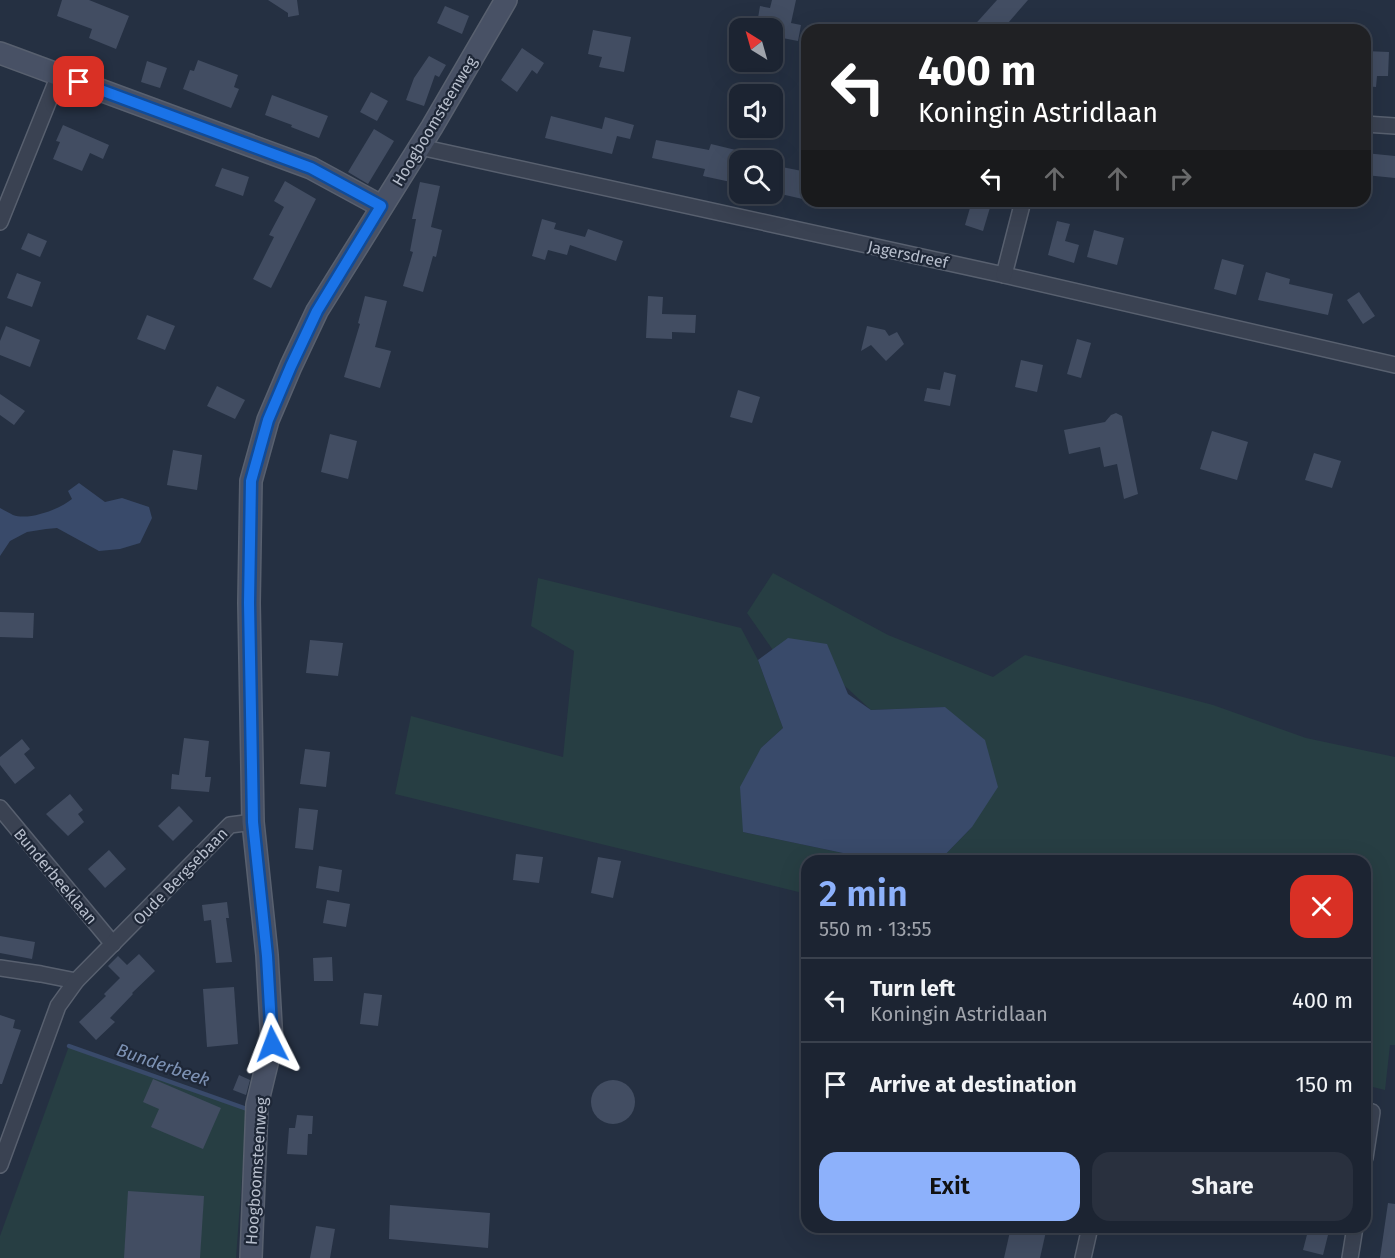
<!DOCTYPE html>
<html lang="en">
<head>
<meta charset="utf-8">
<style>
  body { margin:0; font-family:"Fira Sans",sans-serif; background:#29303e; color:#f1f3f6; height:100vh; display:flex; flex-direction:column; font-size:22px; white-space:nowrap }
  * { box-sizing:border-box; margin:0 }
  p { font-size:20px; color:#a0a4ac }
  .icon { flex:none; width:33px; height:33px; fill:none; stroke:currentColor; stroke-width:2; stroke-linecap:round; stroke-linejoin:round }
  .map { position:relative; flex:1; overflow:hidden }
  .side { position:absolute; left:801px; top:855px; width:570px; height:378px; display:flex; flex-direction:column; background:#1c2432; border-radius:18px; box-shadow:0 6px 24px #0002,0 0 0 2px #3a414d }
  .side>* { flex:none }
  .top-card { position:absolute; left:801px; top:24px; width:570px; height:183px; border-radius:18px; box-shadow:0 6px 24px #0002,0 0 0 2px #3a414d; background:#202124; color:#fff; overflow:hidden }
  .needle { width:39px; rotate:323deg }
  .fabs { position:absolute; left:729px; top:18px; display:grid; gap:12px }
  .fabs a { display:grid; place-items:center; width:54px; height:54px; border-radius:12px; background:#1c2432; box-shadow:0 6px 24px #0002,0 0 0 2px #3a414d; font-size:30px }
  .pin { position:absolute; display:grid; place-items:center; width:51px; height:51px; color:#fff; margin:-26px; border-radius:12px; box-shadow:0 3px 9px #0006 }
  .me { position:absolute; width:66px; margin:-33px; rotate:357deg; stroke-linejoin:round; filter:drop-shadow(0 0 4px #0008) }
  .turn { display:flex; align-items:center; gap:21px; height:126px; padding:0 18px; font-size:27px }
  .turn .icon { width:78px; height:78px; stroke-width:2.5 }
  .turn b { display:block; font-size:42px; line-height:51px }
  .lanes { display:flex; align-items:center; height:57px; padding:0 18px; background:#0003; justify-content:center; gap:30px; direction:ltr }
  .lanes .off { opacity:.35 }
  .round { display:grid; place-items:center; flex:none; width:63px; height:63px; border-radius:18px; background:#29303e }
  .overview { display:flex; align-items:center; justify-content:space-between; height:102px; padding:0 18px }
  h1 { font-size:36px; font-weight:600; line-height:45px; color:#8db1fb }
  .button { display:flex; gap:12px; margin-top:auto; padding:12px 18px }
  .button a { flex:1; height:69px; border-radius:18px; background:#8db1fb; color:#111; font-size:24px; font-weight:600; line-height:69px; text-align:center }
  .button a+a { background:#29303e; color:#f1f3f6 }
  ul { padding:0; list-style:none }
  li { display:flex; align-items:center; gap:18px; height:84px; padding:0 18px; border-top:2px solid #3a414d }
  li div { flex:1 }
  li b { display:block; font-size:22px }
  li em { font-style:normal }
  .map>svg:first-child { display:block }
  .green { fill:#273e43 }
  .water { fill:#394a6a }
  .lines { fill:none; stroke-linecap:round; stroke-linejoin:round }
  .stream { stroke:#394a6a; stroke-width:4.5 }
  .building { fill:#424d62 }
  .street-casing { stroke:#58606f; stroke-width:18 }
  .secondary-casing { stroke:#58606f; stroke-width:24 }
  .street { stroke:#3a4252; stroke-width:15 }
  .secondary { stroke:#485165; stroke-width:21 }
  .route-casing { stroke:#114b97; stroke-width:15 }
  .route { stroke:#1a73e8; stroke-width:10 }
  .labels { text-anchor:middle; stroke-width:4.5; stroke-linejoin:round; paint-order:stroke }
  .street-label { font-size:16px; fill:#b7becc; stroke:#1e2737 }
  .water-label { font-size:18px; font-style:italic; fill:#7d92b4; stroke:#1e2737 }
</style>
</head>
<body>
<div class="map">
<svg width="1395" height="1258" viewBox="0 0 1395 1258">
  <rect width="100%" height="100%" fill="#253042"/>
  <!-- green -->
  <g class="green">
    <path d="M773,573L888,635L993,677L1025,655L1213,705L1306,738L1395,757V1045H1390L1385,1090L1365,1085V861H939L972,827L945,707L871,710L822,665L775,653L747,613Z"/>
    <path d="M538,578L741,628L758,660L783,728L761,748L743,832L881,861H807V894L395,794L411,716L563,757L574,651L531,626Z"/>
    <path d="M69,1046L247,1109L236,1258H0V1236Z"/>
  </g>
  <!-- water -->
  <g class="water">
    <path d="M79,483L105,502L122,498L149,507L152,518L140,543L120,549L99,551L57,528L46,529L27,532L10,541L0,556V508C4,510 9,513 13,515C29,521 60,509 72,499L68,491Z"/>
    <path d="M788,638L827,644L848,694L871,710L945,707L985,740L998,787L972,827L939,861H881L743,832L740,787L761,748L783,728L758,660Z"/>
  </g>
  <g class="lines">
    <!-- stream -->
    <path class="stream" d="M69,1046L247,1109"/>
  </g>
  <!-- building -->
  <g class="building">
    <path d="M62,0H89L129,16L116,49L89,38L92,29L57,16Z"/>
    <path d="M268,0H297L299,15L288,17V13Z"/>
    <path d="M772,0H796L791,23L801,25L798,41L772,36V27L757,24L760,6L770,8Z"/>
    <path d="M997,0H1028L1002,30H970Z"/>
    <path d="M445,6L469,16L462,34L437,23Z"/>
    <path d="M593,30L631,37L624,72L599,67L602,57L588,54Z"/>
    <path d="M522,48L544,63L537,74L532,70L517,92L501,80Z"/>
    <path d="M1365,51L1389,52L1388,76H1377L1376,87L1365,86Z"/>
    <path d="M429,56L446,65L439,77L435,75L424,106L406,100L414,78Z"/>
    <path d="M198,60L238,75L234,87L239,89L231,108L183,89L190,70L194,71Z"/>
    <path d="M147,61L167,68L160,88L141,82Z"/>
    <path d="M371,92L388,101L377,121L360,112Z"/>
    <path d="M272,95L328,116L319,138L291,127L292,125L265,115Z"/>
    <path d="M551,116L602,129L605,117L634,125L630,139L617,136L612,154L545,138Z"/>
    <path d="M63,125L109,145L103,159L90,153L82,171L53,159L60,142L56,141Z"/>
    <path d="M374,129L394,141L368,184L348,172Z"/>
    <path d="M656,140L709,150L711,144L740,151V184L703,176L705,169L652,158Z"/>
    <path d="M1365,153L1395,156V178L1365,175Z"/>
    <path d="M772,165L807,172V200L772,192Z"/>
    <path d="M222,168L249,177L243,196L215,186Z"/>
    <path d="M285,181L316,199L271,288L253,279L274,237L269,235L284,207L274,201Z"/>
    <path d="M420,182L440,186L431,227L442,230L436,257L433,256L423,292L403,286L413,252L410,251L416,219H412Z"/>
    <path d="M972,201H992L983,231L965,225Z"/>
    <path d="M542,219L556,223L554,229L585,237L588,229L623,241L616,261L570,245L567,255L548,250L545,260L532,256Z"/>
    <path d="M1057,221L1070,224L1065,241L1079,245L1074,263L1048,255Z"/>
    <path d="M1094,230L1124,238L1117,265L1087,257Z"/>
    <path d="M28,233L47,241L40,257L21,249Z"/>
    <path d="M1222,259L1244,265L1236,295L1214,289Z"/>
    <path d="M1266,272L1290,279L1289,284L1333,294L1328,315L1258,300Z"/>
    <path d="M17,273L41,282L32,307L7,298Z"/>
    <path d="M1359,292L1375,316L1363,324L1347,300Z"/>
    <path d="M365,296L387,301L375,347L391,351L380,388L344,377L360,324L358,323Z"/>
    <path d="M648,296L663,297L662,314L696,315L695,333L672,332V339L646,338Z"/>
    <path d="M147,315L175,326L165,350L137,339Z"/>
    <path d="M6,326L40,340L30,367L0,355V341Z"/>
    <path d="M867,326L885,330L889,336L897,332L904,344L886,361L871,345L861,351Z"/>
    <path d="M1077,339L1091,343L1081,378L1067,374Z"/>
    <path d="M1021,360L1043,365L1037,392L1015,387Z"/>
    <path d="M944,372L956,375L950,406L924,401L927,388L940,390Z"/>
    <path d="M217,386L245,400L235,419L207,406Z"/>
    <path d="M738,390L760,397L752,423L730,417Z"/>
    <path d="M0,394L25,411L14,425L0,415Z"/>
    <path d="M1116,413L1122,416L1138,494L1124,499L1117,464L1104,467L1100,447L1069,454L1064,430L1105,422L1111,415Z"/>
    <path d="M1212,431L1248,442L1237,480L1200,469Z"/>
    <path d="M330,434L357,441L348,479L321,472Z"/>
    <path d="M173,450L202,455L197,490L167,485Z"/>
    <path d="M1314,453L1341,461L1332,488L1305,480Z"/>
    <path d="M0,612L34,613L33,638L0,637Z"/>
    <path d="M310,640L343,643L338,676L306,673Z"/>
    <path d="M184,738L209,741L205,777H211L209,792L171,789L172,774L179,775Z"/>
    <path d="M22,739L30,749L24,754L35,768L15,784L0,765V757Z"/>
    <path d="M305,749L330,752L326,787L300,784Z"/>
    <path d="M70,794L83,810L78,814L84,822L68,836L46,814Z"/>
    <path d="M179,806L193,821L173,841L158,826Z"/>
    <path d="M299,808L318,810L313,850L295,848Z"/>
    <path d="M109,850L126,869L105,888L88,869Z"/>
    <path d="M516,854L543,857L539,883L513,880Z"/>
    <path d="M598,857L621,861L613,898L591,893Z"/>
    <path d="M319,866L342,870L339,892L316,888Z"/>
    <path d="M327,900L350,904L346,927L323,923Z"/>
    <path d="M227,902L229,918H226L232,962L216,963L211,920L204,921L202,905Z"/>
    <path d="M0,936L35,942L32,959L0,953Z"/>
    <path d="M139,954L155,971L132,993L133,994L110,1018L115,1022L96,1040L79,1022L106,996L104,994L120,978L108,966L118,956L127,965Z"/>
    <path d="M332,957L333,981H314L313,958Z"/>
    <path d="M234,987L238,1044L207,1047L203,989Z"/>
    <path d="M364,993L382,995L378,1026L360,1024Z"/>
    <path d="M0,1015L15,1020L13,1028L21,1030L2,1084H0Z"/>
    <path d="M239,1075L250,1080L246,1095L233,1090Z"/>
    <path d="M153,1079L221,1108L203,1149L151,1127L159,1109L143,1102Z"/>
    <circle cx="613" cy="1102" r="22"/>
    <path d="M297,1115L313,1116L312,1134H308L307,1155L287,1154L289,1128H295Z"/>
    <path d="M128,1191L204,1196L200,1258H124Z"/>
    <path d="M1388,1203L1395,1204V1258H1380Z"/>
    <path d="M390,1205L490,1213L488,1248L389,1239Z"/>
    <path d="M316,1226L335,1229L330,1258H310Z"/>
    <path d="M1011,1227H1047L1040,1258H1004Z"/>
    <path d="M1309,1227H1330L1323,1255L1303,1250Z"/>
  </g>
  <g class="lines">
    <!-- street casing -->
    <g class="street-casing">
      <g id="street">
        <path d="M1365,124L1395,126"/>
        <path d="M420,147L1004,275L1395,365"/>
        <path d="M0,222L59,75"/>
        <path d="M1004,275L1023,201"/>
        <path d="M0,808L113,944"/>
        <path d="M0,968L41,974L76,981"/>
        <path d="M1365,1158L1372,1112"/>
        <path d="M0,1165L58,1006L76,981L230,825L253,822"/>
        <path d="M1083,1258L1090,1227"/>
        <path d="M1350,1258L1355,1227"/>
      </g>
    </g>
    <!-- secondary casing -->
    <g class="secondary-casing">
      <g id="secondary">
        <path d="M0,53L311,168L381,206"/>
        <path d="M251,1258L257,1105L272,1043L267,955L253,822L249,603L251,481L268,420L291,366L317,311L432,127L506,0"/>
      </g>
    </g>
    <!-- street -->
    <use href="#street" class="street"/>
    <!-- secondary -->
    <use href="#secondary" class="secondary"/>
  </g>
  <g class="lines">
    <!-- route casing -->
    <g class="route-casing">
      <path id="route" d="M79,82L311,168L381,206L317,311L291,366L268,420L251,481L249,603L253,822L267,956L272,1044"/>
    </g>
    <!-- route -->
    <use href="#route" class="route"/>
  </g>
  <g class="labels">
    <!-- street labels -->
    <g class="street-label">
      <text transform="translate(434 121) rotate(-59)" y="6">Hoogboomsteenweg</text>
      <text transform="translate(908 254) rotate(12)" y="6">Jagersdreef</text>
      <text transform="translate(56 876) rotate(50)" y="6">Bunderbeeklaan</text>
      <text transform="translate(180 876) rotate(-46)" y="6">Oude Bergsebaan</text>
      <text transform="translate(256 1171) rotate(-86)" y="6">Hoogboomsteenweg</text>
    </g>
    <!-- water labels -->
    <g class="water-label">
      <text transform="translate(163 1065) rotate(19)" y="6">Bunderbeek</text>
    </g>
  </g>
</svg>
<div class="fabs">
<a><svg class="needle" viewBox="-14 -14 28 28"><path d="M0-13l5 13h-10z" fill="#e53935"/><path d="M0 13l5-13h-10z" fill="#a0a4ac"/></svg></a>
<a><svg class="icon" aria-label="sound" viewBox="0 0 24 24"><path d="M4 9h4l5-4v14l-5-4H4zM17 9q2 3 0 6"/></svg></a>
<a><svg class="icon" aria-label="search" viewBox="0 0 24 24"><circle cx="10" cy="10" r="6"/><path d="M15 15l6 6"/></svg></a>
</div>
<div class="pin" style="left:79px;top:82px;background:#d93025"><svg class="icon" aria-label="arrive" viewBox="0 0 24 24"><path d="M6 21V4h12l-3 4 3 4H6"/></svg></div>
<svg class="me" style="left:272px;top:1044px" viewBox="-20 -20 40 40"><path d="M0-17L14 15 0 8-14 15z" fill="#1a73e8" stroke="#fff" stroke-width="4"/></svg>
<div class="top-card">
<div class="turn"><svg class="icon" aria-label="left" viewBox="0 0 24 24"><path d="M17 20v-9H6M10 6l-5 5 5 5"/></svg><div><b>400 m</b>Koningin Astridlaan</div></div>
<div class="lanes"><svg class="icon" aria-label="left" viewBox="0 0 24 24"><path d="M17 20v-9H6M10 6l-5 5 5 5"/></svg><svg class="icon off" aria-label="ahead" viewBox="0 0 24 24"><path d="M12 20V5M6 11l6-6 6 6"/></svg><svg class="icon off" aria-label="ahead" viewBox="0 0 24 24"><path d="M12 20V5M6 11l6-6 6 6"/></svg><svg class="icon off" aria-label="right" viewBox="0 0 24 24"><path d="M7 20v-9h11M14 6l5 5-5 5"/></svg></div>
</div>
<section class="side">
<div class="overview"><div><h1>2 min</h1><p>550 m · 13:55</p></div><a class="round" style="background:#d93025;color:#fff"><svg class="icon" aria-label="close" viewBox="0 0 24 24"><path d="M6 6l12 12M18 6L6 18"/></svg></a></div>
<ul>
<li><svg class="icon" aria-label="left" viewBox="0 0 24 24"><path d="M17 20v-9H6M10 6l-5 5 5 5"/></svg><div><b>Turn left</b><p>Koningin Astridlaan</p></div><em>400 m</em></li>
<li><svg class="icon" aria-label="arrive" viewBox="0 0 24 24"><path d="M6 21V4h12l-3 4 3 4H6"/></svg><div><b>Arrive at destination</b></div><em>150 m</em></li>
</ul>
<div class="button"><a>Exit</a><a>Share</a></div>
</section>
</div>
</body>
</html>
